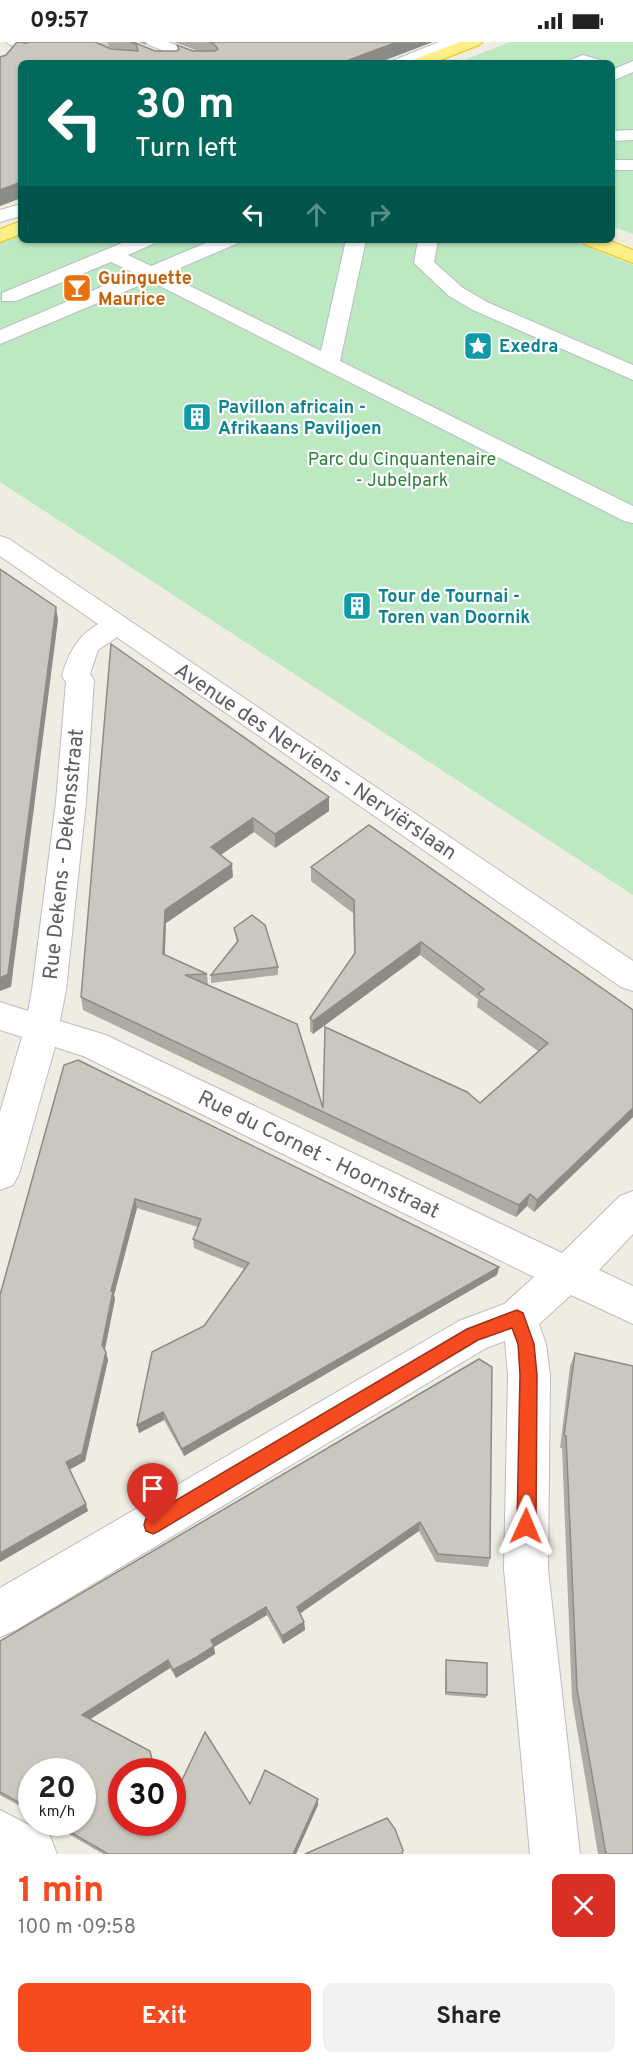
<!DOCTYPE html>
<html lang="en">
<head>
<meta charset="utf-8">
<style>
  body { margin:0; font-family:Overpass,sans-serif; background:#f2f2f2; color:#222; height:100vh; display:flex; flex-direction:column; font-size:22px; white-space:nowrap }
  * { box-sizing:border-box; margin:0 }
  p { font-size:20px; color:#767676 }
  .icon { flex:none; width:33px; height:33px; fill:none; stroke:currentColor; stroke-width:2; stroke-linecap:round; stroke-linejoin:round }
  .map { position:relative; height:1812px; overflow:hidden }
  .drawer { display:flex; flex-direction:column; background:#fff; flex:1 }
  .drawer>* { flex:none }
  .guide { position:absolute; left:18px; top:18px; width:597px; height:183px; border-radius:9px; box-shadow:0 2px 4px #0004; background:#00695c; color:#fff; overflow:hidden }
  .speed { position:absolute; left:18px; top:1716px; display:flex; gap:12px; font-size:30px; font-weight:700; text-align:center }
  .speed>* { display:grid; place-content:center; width:78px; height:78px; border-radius:50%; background:#fff; box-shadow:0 2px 4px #0004; line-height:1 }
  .speed small { font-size:15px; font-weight:400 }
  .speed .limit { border:9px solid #d22; background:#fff; color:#111 }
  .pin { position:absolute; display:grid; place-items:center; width:51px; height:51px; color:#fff; margin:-62px -26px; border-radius:50% 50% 50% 0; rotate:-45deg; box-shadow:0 0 6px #0007 }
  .pin .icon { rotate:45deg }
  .me { position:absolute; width:66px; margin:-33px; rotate:1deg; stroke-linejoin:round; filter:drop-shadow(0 0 4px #0008) }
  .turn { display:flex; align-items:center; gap:21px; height:126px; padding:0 18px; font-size:27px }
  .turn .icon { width:78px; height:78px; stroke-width:2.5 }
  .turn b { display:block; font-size:42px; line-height:51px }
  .lanes { display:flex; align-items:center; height:57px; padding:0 18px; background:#0003; justify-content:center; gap:30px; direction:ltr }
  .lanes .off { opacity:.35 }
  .round { display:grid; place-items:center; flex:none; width:63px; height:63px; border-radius:9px; background:#f2f2f2 }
  .headline { display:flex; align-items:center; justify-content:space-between; height:102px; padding:0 18px }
  h1 { font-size:36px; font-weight:700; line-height:45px; color:#f64a20 }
  .button { display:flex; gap:12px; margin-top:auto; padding:12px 18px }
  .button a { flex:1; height:69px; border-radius:9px; background:#f64a20; color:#fff; font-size:24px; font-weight:700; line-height:69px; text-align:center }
  .button a+a { background:#f2f2f2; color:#222 }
  .status { display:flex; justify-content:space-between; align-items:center; height:42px; padding:0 30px; background:#fff; direction:ltr }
  .status svg { height:16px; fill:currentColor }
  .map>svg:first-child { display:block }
  .green { fill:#bce8c2 }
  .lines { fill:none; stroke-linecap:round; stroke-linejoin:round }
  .highway-tunnel { stroke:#cac9c2; stroke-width:17; stroke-dasharray:17 9; stroke-linecap:butt }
  .street-casing { stroke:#babcc2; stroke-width:2 }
  .secondary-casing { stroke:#bbbec5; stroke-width:2 }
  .highway-casing { stroke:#f1c200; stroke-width:2 }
  .street { fill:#fff; fill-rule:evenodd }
  .secondary { fill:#fff; fill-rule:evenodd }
  .highway { fill:#ffef89; fill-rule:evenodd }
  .wall { fill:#aeaba4 }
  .shaded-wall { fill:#8d8b86 }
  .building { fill:#cac7bf; stroke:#8d8b86; stroke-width:1.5 }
  .route { fill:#f64a20; stroke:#a03015; stroke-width:1.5 }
  .labels { text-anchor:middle; stroke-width:4.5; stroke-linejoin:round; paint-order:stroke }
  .far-food-label { font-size:18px; font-weight:bold; fill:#c56008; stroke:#fff; text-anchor:start }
  .far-culture-label { font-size:18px; font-weight:bold; fill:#0d838f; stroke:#fff; text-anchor:start }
  .far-park-label { font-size:18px; fill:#2d823a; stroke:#fff }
  .street-label { font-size:21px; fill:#5b5e64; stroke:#fff }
</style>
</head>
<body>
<div class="status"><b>09:57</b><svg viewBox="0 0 49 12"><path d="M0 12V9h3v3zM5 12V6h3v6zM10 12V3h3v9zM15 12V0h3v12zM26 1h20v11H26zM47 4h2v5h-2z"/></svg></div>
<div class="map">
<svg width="633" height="1812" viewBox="0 0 633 1812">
  <rect width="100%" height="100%" fill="#efede2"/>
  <!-- green -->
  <g class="green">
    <path d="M510,0H633V192L612,184V21H457Z"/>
    <path d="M21,192V198H570L633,223V853L0,440V201Z"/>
  </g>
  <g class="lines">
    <!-- highway-tunnel -->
    <path class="highway-tunnel" d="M100,0L165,21"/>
    <!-- street casing -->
    <g class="street-casing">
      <g id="street">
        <path d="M6,0H53C45,8 14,8 6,0Z"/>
        <path d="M146,0H168L214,18L216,21H194L149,3Z"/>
        <path d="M439,0H461L458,3L414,21H392L394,18Z"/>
        <path d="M583,13L600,18L602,21H568L570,18Z"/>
        <path d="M633,19V30L612,39V28Z"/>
        <path d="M633,88V98L612,99V89Z"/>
        <rect x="612" y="118" width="21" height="10"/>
        <path d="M21,162V174L0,180V168Z"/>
        <path d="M129,198H156L153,202L128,213L151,224L213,198H239L236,202L166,232L321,309L346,198H366L340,319L633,464V481L624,479L150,239L0,302V288L134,231L111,220L16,259H2V251Z"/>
        <path d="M418,198H438L434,220L463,246L487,260L633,323V338L473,268L449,254L414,221Z"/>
        <path d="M117,575L126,577L130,583L126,589L98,608L90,632L94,638L86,760L66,948L60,979L106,993L562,1211L620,1154L633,1149V1192L599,1228L633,1244V1282L571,1253L539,1282L546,1302L550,1333L548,1527L580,1812H530L504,1527L508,1333L505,1299L486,1306L16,1588L0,1595V1546L459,1279L504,1262L534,1235L83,1014L55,1005L19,1132L13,1143L0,1148V1070L22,995L0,988V960L28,969L32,948L56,760L66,640L62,634C70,604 85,583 117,575Z"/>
        <path d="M0,1768L50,1794L57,1812H0Z"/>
      </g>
    </g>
    <!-- secondary casing -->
    <g class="secondary-casing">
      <path id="secondary" d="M0,494L9,497L633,919V949L621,945L0,514Z"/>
    </g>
    <!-- highway casing -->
    <g class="highway-casing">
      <g id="highway">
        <path d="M460,0H482L479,3L433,21H411L413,18Z"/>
        <path d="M21,179V192L0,200V187Z"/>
        <path d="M581,198H608L633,208V221L584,202Z"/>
      </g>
    </g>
    <!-- street -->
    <use href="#street" class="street"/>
    <!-- secondary -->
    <use href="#secondary" class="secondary"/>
    <!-- highway -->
    <use href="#highway" class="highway"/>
  </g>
  <!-- wall -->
  <g class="wall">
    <path d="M108,0H133L155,9H178L177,3L193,9H198L174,0H433L21,21V156L0,164V15L116,7L109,5Z"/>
    <path d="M138,0H146V3Z"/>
    <path d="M111,602L329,769L275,806L254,790L220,813L233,835L166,881L165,913L207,932L208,943L323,1066L480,1061L538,1009L477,965L478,957L420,913L313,992L310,989V976L354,912L353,871L311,839V825L633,968V1075L534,1170L527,1164L516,1175L83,968L81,955Z"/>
    <path d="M234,886L278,925V933L211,941V933L237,900Z"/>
    <path d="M64,1023L499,1225L497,1233L184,1414L164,1378L139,1391L137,1383L244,1227L194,1206L193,1197L198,1185L137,1166L114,1253L115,1257L105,1308L108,1318L85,1419L69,1427L88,1469L0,1520V1253Z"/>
    <path d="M575,1311L633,1812H598L572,1657L562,1406H560L570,1324Z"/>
    <path d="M479,1317L490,1516L488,1525L436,1520L419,1489L300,1571L304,1580L305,1588L283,1602L267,1573L214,1605L215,1612L198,1622L176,1636L170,1626L90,1677L152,1716L156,1730H122V1780L250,1762L318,1757V1763L296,1812H103L48,1780H82L32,1730V1771L0,1753V1599Z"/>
    <path d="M446,1618L487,1653L486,1656L445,1653Z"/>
  </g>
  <!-- shaded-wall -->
  <g class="shaded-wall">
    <path d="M397,0H433L378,21H341Z"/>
    <path d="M21,140V156L0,164V148Z"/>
    <path d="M56,565L58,578L11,945L0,949V936Z"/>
    <path d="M329,755V769L275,806V792Z"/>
    <path d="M253,776L254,790L212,819L211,805Z"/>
    <path d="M232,822L233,835L166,881L164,926L163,912L165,868Z"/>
    <path d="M421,900L420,913L313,992V979Z"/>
    <path d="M633,1066V1075L534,1170L537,1158Z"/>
    <path d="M530,1152L527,1164L516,1175L519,1163Z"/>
    <path d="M135,1157L137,1166L114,1253L115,1257L104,1311L102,1303L111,1249Z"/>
    <path d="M499,1225L497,1233L184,1414L182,1407Z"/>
    <path d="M106,1310L108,1318L85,1419L69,1428L66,1420Z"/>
    <path d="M163,1370L164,1378L139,1391L137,1383Z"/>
    <path d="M86,1462L88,1469L0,1520V1511Z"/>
    <path d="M420,1480L419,1489L298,1573L297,1565Z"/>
    <path d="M266,1565L267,1573L214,1605L215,1612L176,1636L173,1628L211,1598Z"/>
    <path d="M304,1580L305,1588L283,1602L282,1594Z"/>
    <path d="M168,1618L170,1626L86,1680L82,1673Z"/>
    <path d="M318,1757V1763L296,1812H293Z"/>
  </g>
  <!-- building -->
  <g class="building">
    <path d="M17,0L27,1L28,0H95L111,7L138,9L136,2L131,0H133L155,9H177L179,7L177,3L193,9H215L218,7L214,2L209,0H397L341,21H21V140L0,148V15L6,13Z"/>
    <path d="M0,527L56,565L8,932L0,936Z"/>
    <path d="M111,602L329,755L275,792L253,776L211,805L232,822L165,868L163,912L207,932L185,933L297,982L323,1066L325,985L467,1050L480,1061L548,1001L478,952L484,947L421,900L313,979L310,976L355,911L354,858L311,825L369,783L633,968V1066L537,1158L530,1152L519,1163L81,955Z"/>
    <path d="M252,873L265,883L278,925L211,933L238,899L234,886Z"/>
    <path d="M78,1018L499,1225L182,1407L163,1370L137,1383L152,1310L204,1284L249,1221L193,1197L201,1177L135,1157L111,1249H113L102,1303L106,1310L82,1412L66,1420L86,1462L0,1511V1253L64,1023Z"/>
    <path d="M575,1311L633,1324V1812H606L577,1647L566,1394L564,1393Z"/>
    <path d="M479,1317L492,1325L490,1516L438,1512L420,1480L297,1565L304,1580L282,1594L266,1565L211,1598L214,1604L197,1615L173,1628L168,1618L82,1673L150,1709L155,1730H122V1780H172V1759L205,1690L250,1762L265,1728L318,1757L293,1812H108L53,1780H82V1730H32V1768L0,1750V1599Z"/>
    <path d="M446,1618L487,1621V1653L446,1650Z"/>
    <path d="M387,1776L395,1787L403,1808L402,1812H305Z"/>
  </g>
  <!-- route -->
  <path class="route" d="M517,1268L523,1271L534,1302L537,1333L536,1484L533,1491L526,1493L520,1491L517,1484L520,1333L518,1302L512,1286L478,1298L159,1489L153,1492L146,1489L144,1483L146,1476L467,1287Z"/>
  <!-- icons -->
  <defs>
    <g id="bar-square" transform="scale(1.5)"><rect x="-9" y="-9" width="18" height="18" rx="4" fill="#e8710a" stroke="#fff"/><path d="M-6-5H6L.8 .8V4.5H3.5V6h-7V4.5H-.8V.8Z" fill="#fff"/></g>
    <g id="sight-square" transform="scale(1.5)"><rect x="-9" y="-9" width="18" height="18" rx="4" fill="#0f9aa8" stroke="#fff"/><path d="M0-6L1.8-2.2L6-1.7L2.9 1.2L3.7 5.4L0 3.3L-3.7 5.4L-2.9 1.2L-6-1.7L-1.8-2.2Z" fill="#fff"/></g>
    <g id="building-square" transform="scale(1.5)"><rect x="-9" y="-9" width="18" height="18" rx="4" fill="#0f9aa8" stroke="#fff"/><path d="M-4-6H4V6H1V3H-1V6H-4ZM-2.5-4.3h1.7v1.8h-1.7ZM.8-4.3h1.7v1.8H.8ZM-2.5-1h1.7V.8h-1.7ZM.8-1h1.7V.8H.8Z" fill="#fff"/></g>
  </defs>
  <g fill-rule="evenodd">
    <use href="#bar-square" x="77" y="246"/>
    <use href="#sight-square" x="478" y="304"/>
    <use href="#building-square" x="197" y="375"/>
    <use href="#building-square" x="357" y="564"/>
  </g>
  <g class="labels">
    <!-- far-food labels -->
    <g class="far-food-label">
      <text x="98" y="242">Guinguette<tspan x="98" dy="21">Maurice</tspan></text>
    </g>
    <!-- far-culture labels -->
    <g class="far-culture-label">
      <text x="499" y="310">Exedra</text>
      <text x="218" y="371">Pavillon africain -<tspan x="218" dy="21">Afrikaans Paviljoen</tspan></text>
      <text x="378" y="560">Tour de Tournai -<tspan x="378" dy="21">Toren van Doornik</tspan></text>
    </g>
    <!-- far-park labels -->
    <g class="far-park-label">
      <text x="402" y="423">Parc du Cinquantenaire<tspan x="402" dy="21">- Jubelpark</tspan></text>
    </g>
    <!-- street labels -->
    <g class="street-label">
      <text transform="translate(316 719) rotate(34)" y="7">Avenue des Nerviens - Nerviërslaan</text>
      <text transform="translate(63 812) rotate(-84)" y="7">Rue Dekens - Dekensstraat</text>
      <text transform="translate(319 1112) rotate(26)" y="7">Rue du Cornet - Hoornstraat</text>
    </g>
  </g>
</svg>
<div class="speed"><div>20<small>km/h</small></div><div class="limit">30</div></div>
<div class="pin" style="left:153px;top:1483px;background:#d93025"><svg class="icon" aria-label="arrive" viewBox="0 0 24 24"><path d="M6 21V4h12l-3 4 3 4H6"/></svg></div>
<svg class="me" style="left:526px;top:1484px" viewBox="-20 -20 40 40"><path d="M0-17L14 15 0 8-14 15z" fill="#f64a20" stroke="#fff" stroke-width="4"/></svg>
<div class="guide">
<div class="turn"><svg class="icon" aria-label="left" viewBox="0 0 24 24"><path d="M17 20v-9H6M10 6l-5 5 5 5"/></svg><div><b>30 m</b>Turn left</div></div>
<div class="lanes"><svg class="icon" aria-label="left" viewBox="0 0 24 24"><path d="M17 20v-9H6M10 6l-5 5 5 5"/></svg><svg class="icon off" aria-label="ahead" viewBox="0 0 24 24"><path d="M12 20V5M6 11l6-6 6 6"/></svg><svg class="icon off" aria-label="right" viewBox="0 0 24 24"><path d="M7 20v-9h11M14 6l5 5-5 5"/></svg></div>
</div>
</div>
<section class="drawer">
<div class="headline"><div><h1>1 min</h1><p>100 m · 09:58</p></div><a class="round" style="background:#d93025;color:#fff"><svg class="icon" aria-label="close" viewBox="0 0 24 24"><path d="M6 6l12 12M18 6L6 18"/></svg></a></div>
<div class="button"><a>Exit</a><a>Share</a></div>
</section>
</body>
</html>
